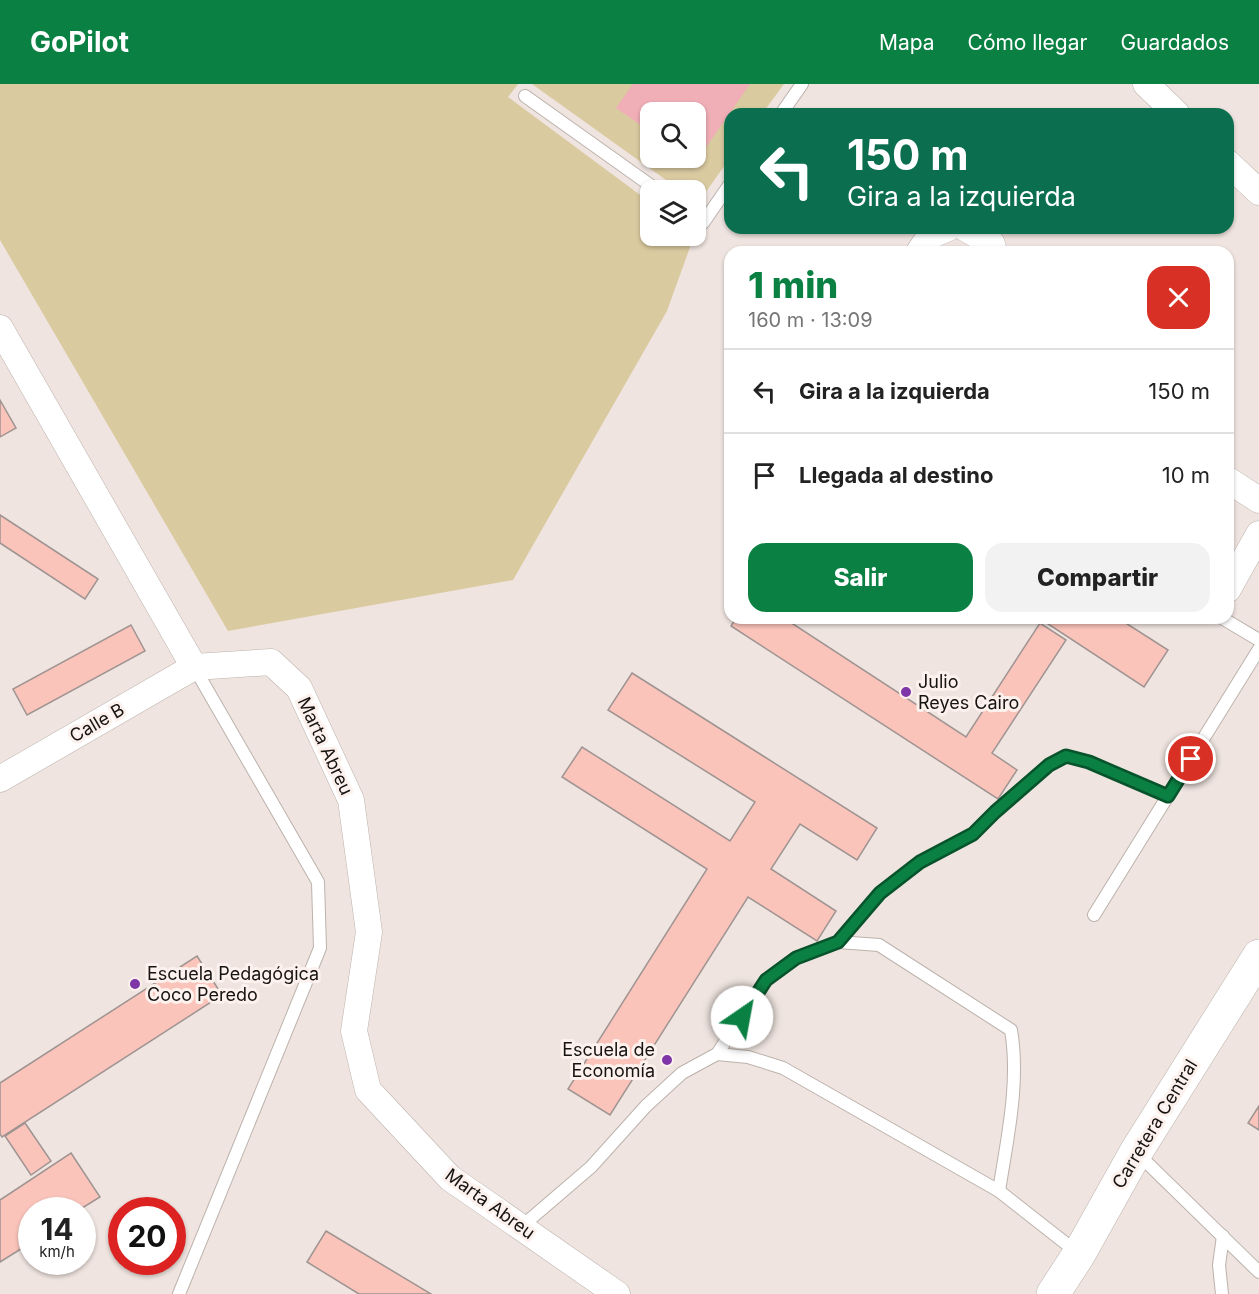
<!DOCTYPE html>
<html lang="es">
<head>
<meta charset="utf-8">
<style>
  body { margin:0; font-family:Inter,sans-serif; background:#f2f2f2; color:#222; height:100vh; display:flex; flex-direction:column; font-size:22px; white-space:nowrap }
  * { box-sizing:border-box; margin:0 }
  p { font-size:20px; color:#767676 }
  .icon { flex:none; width:33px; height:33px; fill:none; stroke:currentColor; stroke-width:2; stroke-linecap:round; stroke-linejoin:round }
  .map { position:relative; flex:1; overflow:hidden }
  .drawer { position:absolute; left:724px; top:162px; width:510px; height:378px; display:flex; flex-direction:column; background:#fff; border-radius:18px; box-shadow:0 2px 4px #0004 }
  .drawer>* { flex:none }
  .banner { position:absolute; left:724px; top:24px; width:510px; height:126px; border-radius:18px; box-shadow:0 2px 4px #0004; background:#0b6e4f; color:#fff; overflow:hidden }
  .buttons { position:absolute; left:640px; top:18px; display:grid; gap:12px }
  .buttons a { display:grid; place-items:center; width:66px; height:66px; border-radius:12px; background:#fff; box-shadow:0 2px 4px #0004; font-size:30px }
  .speed { position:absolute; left:18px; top:1113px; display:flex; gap:12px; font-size:30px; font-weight:700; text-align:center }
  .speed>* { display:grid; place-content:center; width:78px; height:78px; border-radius:50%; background:#fff; box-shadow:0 2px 4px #0004; line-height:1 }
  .speed small { font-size:15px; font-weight:400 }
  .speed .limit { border:9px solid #d22; background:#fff; color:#111 }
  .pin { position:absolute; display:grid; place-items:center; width:51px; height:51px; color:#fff; margin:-26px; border:3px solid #fff; border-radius:50%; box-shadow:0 2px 6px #0007 }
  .me { position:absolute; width:66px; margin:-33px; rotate:33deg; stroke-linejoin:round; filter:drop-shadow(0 0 4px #0008) }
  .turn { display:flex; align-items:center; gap:21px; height:126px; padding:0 24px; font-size:27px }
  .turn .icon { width:78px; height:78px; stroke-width:2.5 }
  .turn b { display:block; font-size:42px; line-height:51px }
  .round { display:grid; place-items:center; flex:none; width:63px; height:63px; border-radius:18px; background:#f2f2f2 }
  .overview { display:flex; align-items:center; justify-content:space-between; height:102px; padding:0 24px }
  h1 { font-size:36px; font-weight:800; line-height:45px; color:#0b8043 }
  .button { display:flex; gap:12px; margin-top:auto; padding:12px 24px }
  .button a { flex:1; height:69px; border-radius:18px; background:#0b8043; color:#fff; font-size:24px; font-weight:800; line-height:69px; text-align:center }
  .button a+a { background:#f2f2f2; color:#222 }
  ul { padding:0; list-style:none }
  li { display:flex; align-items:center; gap:18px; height:84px; padding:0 24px; border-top:2px solid #e0e0e0 }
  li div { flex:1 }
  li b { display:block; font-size:22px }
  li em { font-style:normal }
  header { display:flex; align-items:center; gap:36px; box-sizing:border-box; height:84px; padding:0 30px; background:#0b8043; color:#fff }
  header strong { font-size:28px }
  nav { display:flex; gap:33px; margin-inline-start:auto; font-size:21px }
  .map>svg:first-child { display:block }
  .green { fill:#dacaa0; fill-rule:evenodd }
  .water { fill:#f0aeb7 }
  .building { fill:#fac4bb; stroke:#9f9492; stroke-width:1.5 }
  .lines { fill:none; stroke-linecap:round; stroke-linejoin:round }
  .lane-casing { stroke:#bcb2ac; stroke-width:14 }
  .street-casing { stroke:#bcb2ac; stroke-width:27 }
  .primary-casing { stroke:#bcb2ac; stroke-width:34 }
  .lane { stroke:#fff; stroke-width:12 }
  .street { stroke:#fff; stroke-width:26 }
  .primary { stroke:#fff; stroke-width:33 }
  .route-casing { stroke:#07532c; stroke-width:15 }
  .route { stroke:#0b8043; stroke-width:10 }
  .poi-dot { fill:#7d35a7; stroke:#fcf1ec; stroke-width:2 }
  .labels { text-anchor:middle; stroke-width:6; stroke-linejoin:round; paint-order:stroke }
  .poi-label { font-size:18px; fill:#161311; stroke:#fcf1ec; text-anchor:start }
  .street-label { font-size:18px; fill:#161311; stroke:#fcf1ec }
</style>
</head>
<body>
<header>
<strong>GoPilot</strong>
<nav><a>Mapa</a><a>Cómo llegar</a><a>Guardados</a></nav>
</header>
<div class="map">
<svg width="1259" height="1210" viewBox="0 0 1259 1210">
  <rect width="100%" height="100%" fill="#efe4df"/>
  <!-- green -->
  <g class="green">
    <path d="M0,0H518L508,13L651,119V152H694L667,227L513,496L228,547L0,156Z"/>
    <path d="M532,0H784L762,30H730V74L698,119L696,118V106H680ZM651,28H696V74H651Z"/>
  </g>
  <!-- water -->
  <path class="water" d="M633,0H750L695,79L687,74H696V28H651V48L616,24Z"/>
  <!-- building -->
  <g class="building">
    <path d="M0,316L16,344L0,353Z"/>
    <path d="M0,431L98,495L85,515L0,459Z"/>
    <path d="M736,534H784L966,653L1040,539L1066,556L992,669L1017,686L998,715L731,542Z"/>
    <path d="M1039,534H1118L1168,566L1144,603Z"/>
    <path d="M131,541L145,567L27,631L13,605Z"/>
    <path d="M632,589L877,744L857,776L800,740L771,785L836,827L817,857L748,813L610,1031L568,1005L707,785L562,693L582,663L730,757L755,718L608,626Z"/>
    <path d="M197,872L222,911L2,1053L0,1050V999Z"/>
    <path d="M1259,1022V1046L1248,1039Z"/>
    <path d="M25,1039L51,1077L31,1091L5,1052Z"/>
    <path d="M71,1069L100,1113L79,1126H32V1158L0,1178V1116Z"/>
    <path d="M326,1147L431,1210H359L307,1178Z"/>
  </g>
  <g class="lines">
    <!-- lane casing -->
    <g class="lane-casing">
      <g id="lane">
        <path d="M525,12L657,106"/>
        <path d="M781,30L802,0"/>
        <path d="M696,134L703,139L730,100"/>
        <path d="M1222,534L1259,556"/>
        <path d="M1094,831L1259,565"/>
        <path d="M838,858L880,809L920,778L973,750L995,728L1049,681L1066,672L1089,678L1168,712"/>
        <path d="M717,970L766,896L796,874L838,858L879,861L1011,946C1020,999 1007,1055 999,1107"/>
        <path d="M1137,1069L1259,1188"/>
        <path d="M521,1143L591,1083L646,1022L682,989L717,970L748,973L783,984L999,1107L1078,1169"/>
        <path d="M179,1210L320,864L318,798L194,583"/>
        <path d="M1222,1210L1219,1181L1223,1152"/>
      </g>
    </g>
    <!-- street casing -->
    <g class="street-casing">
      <g id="street">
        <path d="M1146,0L1177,30"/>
        <path d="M1228,79L1259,108"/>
        <path d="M965,144L992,160L994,168"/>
        <path d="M919,168L930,152L948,144"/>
        <path d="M0,244L194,583"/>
        <path d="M1228,396L1259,416"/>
        <path d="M1228,505L1259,450"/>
        <path d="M0,695L194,583L271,578L299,604L351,716L369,848L354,947L368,1006L450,1094L617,1210"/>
      </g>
    </g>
    <!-- primary casing -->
    <g class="primary-casing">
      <path id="primary" d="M1053,1210L1079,1170L1136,1068L1259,872"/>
    </g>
    <!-- lane -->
    <use href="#lane" class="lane"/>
    <!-- street -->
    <use href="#street" class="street"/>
    <!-- primary -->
    <use href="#primary" class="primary"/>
  </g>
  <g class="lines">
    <!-- route casing -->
    <g class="route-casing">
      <path id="route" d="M742,933L766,896L796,874L838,858L880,809L920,778L973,750L995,728L1049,681L1066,672L1089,678L1168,712L1191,675"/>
    </g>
    <!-- route -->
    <use href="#route" class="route"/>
  </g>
  <!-- markers -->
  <g class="poi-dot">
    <circle cx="906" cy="608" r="6"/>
    <circle cx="135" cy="900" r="6"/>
    <circle cx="667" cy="976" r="6"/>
  </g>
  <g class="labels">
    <!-- poi labels -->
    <g class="poi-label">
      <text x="918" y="604">Julio<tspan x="918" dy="21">Reyes Cairo</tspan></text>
      <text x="147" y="896">Escuela Pedagógica<tspan x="147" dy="21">Coco Peredo</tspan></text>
      <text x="655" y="972" text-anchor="end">Escuela de<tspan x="655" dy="21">Economía</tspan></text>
    </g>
    <!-- street labels -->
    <g class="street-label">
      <text transform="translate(97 639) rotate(-30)" y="6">Calle B</text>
      <text transform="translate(325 662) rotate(65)" y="6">Marta Abreu</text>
      <text transform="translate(1155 1040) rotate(-59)" y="6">Carretera Central</text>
      <text transform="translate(490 1120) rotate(36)" y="6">Marta Abreu</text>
    </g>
  </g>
</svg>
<div class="buttons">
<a><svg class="icon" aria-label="search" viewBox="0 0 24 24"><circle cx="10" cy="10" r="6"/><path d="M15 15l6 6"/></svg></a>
<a><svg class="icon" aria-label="layers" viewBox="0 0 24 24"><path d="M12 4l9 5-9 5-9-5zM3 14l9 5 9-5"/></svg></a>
</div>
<div class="speed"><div>14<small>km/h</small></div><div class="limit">20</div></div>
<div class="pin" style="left:1191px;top:675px;background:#d93025"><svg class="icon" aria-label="arrive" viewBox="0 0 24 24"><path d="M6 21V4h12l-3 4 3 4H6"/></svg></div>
<svg class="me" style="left:742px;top:933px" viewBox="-20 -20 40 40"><circle r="19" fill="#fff"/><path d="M0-13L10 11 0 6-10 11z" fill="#0b8043"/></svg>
<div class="banner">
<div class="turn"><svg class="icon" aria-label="left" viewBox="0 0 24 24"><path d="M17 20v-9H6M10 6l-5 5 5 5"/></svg><div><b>150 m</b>Gira a la izquierda</div></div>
</div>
<section class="drawer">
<div class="overview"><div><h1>1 min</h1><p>160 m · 13:09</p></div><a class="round" style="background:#d93025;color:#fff"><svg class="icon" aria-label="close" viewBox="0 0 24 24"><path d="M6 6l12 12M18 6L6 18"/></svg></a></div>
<ul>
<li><svg class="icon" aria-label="left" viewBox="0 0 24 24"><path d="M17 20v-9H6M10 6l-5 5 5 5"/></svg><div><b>Gira a la izquierda</b></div><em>150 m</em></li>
<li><svg class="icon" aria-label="arrive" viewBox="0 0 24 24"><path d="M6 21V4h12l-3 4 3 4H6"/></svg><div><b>Llegada al destino</b></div><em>10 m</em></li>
</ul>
<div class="button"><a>Salir</a><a>Compartir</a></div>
</section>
</div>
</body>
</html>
